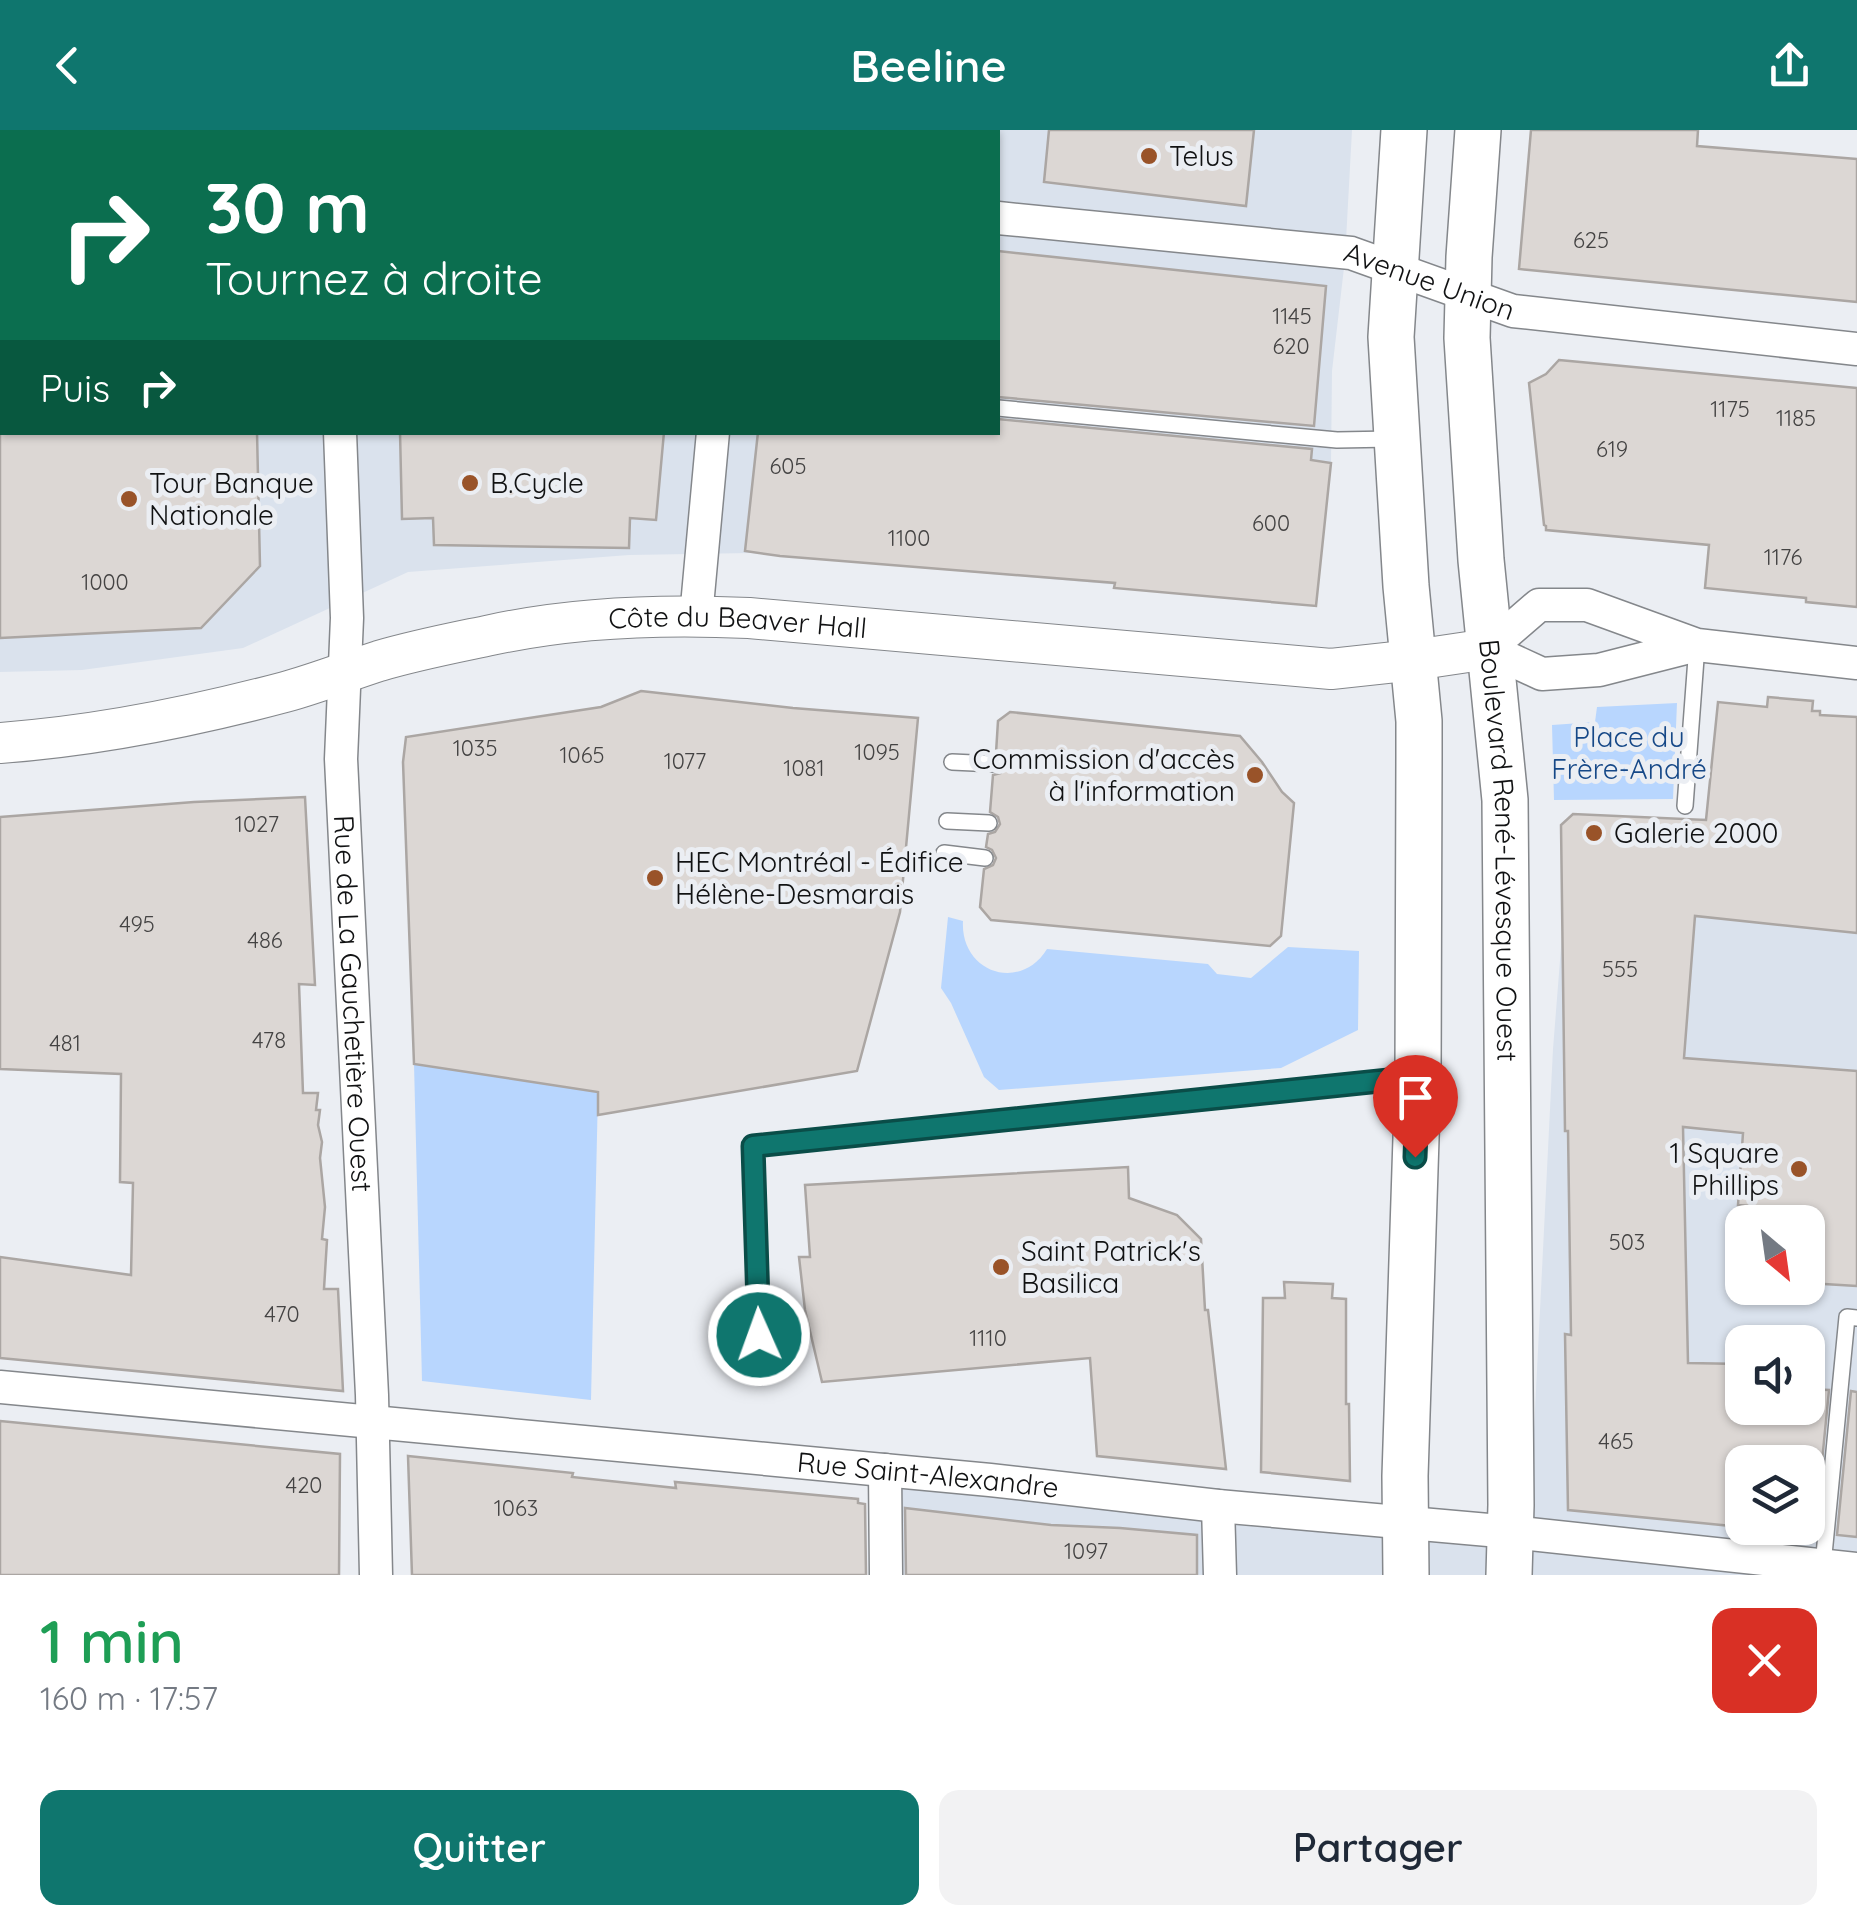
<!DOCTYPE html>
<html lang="fr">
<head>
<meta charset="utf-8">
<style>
  body { margin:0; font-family:Quicksand,sans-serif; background:#f2f2f3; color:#1f2937; height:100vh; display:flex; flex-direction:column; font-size:38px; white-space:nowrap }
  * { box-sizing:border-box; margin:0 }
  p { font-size:32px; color:#747a83 }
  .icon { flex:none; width:55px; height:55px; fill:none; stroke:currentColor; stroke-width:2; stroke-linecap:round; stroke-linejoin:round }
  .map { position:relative; height:1445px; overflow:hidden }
  .details { display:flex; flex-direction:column; background:#fff; flex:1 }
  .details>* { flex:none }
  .guide { position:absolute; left:0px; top:0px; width:1000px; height:305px; box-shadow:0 2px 8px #0004; background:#0b6e4f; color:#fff; overflow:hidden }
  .needle { width:65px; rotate:151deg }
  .controls { position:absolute; left:1725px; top:1075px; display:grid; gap:20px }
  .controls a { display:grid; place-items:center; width:100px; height:100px; border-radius:20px; background:#fff; box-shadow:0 2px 8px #0004; font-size:50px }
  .pin { position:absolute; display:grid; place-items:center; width:85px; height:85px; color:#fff; margin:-102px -42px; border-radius:50% 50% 50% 0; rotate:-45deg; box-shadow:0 0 10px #0007 }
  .pin .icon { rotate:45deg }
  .me { position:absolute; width:110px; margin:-55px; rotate:358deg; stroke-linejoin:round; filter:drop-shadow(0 0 8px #0008) }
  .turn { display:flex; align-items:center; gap:35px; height:210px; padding:0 40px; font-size:45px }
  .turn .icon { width:130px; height:130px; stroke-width:2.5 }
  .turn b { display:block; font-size:70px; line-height:85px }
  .then { display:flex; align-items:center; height:95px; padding:0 40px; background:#0003; gap:20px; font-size:38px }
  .round { display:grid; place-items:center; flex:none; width:105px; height:105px; border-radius:20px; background:#f2f2f3 }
  .head { display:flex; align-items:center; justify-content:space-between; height:170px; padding:0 40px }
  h1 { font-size:60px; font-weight:600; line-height:75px; color:#1e9e55 }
  .cta { display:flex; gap:20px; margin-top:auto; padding:20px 40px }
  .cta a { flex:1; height:115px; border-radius:20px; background:#0f766e; color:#fff; font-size:40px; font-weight:600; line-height:115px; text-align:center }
  .cta a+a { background:#f2f2f3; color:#1f2937 }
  header { display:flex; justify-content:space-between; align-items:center; height:130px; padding:0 40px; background:#0f766e; color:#fff; font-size:45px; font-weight:600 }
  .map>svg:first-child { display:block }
  .built { fill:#dae2ed; fill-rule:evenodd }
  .green { fill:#b8d6fe }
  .building { fill:#dcd7d4; stroke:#aba6a3; stroke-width:2.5 }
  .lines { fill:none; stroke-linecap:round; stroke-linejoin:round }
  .service-casing { stroke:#84878b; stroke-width:18 }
  .minor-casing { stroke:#84878b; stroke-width:35 }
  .tertiary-casing { stroke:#84878b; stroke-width:42 }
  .secondary-casing { stroke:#84878b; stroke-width:48 }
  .service { stroke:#fff; stroke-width:15 }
  .minor { stroke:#fff; stroke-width:32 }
  .tertiary { stroke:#fff; stroke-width:40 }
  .secondary { stroke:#fff; stroke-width:45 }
  .route-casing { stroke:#0a4d48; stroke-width:25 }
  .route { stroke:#0f766e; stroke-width:18 }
  .poi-dot { fill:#995329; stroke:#ebeef3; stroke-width:4 }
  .labels { text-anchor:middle; stroke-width:10; stroke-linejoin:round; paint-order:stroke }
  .number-label { font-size:22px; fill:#444343 }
  .poi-label { font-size:28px; fill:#111213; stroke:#ebeef3; text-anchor:start }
  .street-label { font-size:28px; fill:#111213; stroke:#ebeef3 }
  .park-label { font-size:28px; fill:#164887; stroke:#ebeef3 }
</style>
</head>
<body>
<header><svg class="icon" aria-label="back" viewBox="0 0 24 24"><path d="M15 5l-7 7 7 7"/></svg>Beeline<svg class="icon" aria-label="share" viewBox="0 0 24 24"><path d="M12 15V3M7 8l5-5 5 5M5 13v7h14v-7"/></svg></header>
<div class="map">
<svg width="1857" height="1445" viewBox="0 0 1857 1445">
  <rect width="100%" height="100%" fill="#ebeef3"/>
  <!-- built -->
  <g class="built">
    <path d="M0,0H1352L1345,129L1332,241L1331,333L1317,462L1305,471L751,423L629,425L408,442L243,518L82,540L0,542ZM2,2H998V302H2Z"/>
    <path d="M1857,632V1445H897L896,1356L1528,1421L1553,919L1570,704L1725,686ZM1742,1092H1808V1158H1742ZM1742,1212H1808V1278H1742ZM1742,1332H1808V1398H1742Z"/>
  </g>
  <!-- green -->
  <g class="green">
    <path d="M1677,573L1673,669L1554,670L1552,595L1595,592L1597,577Z"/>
    <path d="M948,787L963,791C960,842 1020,863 1047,819L1208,834L1217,844L1251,848L1288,817L1359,821L1358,900L1281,938L999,960L984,947L951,873L941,858Z"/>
    <path d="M414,934L598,962L591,1270L422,1251Z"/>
  </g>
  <!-- building -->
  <g class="building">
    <path d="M1049,0H1254L1246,76L1044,52Z"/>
    <path d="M1531,0H1698L1697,16L1857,29V172L1519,139Z"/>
    <path d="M998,121L1326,156L1314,296L998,267Z"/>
    <path d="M1559,230L1857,258V477L1806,472V468L1705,458L1709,415L1546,400V396L1544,395L1529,253L1546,244Z"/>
    <path d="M998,289L1312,319L1311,330L1331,333L1316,476L1114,458L1115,453L780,426L745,421L758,302H998Z"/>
    <path d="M0,302H257L260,436L201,498L0,508Z"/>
    <path d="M400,302H664L656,390L630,388L629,418L434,415L433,388L402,389Z"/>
    <path d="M641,561L793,578L918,588L900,782L857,941L598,985V962L414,934L403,632L406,607L601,577Z"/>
    <path d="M1768,567L1813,571L1812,581H1820V585L1857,587V803L1695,786L1684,928L1857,941V1156L1808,1153V1092H1760L1761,1077L1738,1075L1743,1003L1683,997L1688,1233L1742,1234V1278H1808V1259L1829,1260L1815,1403H1808V1332H1742V1397L1568,1380L1565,1204L1571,1205L1568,1001H1565L1561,695L1573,684L1706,690L1718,572L1767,577Z"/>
    <path d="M1010,582L1240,606L1262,632L1282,662L1294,673L1281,806L1270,816L991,790L980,777L984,739L993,735L996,728L992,720L986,717L988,704L995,702L1000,694L998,687L990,682L993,645L1001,643L1006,635L1004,628L996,623L998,591Z"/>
    <path d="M305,667L315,855L299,854L303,963H318L316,980H320L318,995L322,1012L320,1028L325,1077L322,1109L327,1110L324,1159H338L343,1261L0,1228V1127L131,1145L133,1053L120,1052L121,944L0,939V687L194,672Z"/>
    <path d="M1128,1037L1129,1068L1177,1085L1201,1109L1205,1180H1208L1226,1339L1097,1326L1090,1228L822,1252L805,1180L799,1127H810L805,1055Z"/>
    <path d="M1284,1152L1333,1154L1332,1168L1346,1169V1274H1349L1350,1351L1261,1342L1263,1168H1285Z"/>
    <path d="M1851,1261L1857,1262V1407L1837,1405Z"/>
    <path d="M0,1291L340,1324L339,1445H0Z"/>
    <path d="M408,1326L573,1343L572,1347L676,1358L675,1352L858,1369V1373L865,1374L866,1445H412Z"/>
    <path d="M905,1378L1051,1395L1120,1398L1197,1405V1445H906Z"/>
  </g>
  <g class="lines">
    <!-- service casing -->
    <g class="service-casing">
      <g id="service">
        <path d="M998,278L1337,310L1392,309"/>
        <path d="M952,632L995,634"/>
        <path d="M1685,676L1697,515"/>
        <path d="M947,691L989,693"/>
        <path d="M944,723L985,728"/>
        <path d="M760,1243L753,1016L1414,948"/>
        <path d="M1823,1435L1847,1187L1857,1188"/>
      </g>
    </g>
    <!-- minor casing -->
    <g class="minor-casing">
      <g id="minor">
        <path d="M329,0V2"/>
        <path d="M740,2L741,0"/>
        <path id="s1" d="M998,88L1351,123L1513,181L1857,219"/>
        <path id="s2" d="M340,302L347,488L341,629L372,1265L376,1445"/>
        <path d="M696,487L713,302"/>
        <path d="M1697,515L1599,540L1542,544L1488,519L1539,475H1587L1697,515L1857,533"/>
        <path id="s3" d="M0,1257L990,1350L1218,1376L1511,1402L1857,1439"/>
        <path d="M885,1340L886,1445"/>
        <path d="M1218,1376L1220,1445"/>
      </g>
    </g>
    <!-- tertiary casing -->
    <g class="tertiary-casing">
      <g id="tertiary">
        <path id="s4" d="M0,613C97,606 191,587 285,562C317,553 348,541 379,531C416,520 453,513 491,505C574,487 664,484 749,488L1331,539L1414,530L1488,519"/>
      </g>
    </g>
    <!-- secondary casing -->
    <g class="secondary-casing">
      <g id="secondary">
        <path d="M1404,0L1391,207L1406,456L1419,591V627L1418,947L1405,1346L1406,1445"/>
        <path id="s5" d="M1478,0L1469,127L1467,208L1481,430L1505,670L1511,1375L1509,1445"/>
      </g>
    </g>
    <!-- service -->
    <use href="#service" class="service"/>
    <!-- minor -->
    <use href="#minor" class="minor"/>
    <!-- tertiary -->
    <use href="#tertiary" class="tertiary"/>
    <!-- secondary -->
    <use href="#secondary" class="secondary"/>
  </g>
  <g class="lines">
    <!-- route casing -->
    <g class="route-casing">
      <path id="route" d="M759,1205L753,1016L1418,947L1415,1027"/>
    </g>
    <!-- route -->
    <use href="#route" class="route"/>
  </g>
  <!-- markers -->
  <g class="poi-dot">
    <circle cx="1149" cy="26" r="10"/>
    <circle cx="470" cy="353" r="10"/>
    <circle cx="129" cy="369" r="10"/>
    <circle cx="1255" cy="645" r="10"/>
    <circle cx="1594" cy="703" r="10"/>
    <circle cx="655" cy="748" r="10"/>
    <circle cx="1799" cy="1039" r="10"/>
    <circle cx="1001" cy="1137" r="10"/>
  </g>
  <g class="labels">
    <!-- number labels -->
    <g class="number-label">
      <text x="1591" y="118">625</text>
      <text x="1292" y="194">1145</text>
      <text x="1291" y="224">620</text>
      <text x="1730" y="287">1175</text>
      <text x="1796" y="296">1185</text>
      <text x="1612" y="327">619</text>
      <text x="788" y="344">605</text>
      <text x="1271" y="401">600</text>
      <text x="909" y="416">1100</text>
      <text x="1783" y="435">1176</text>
      <text x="105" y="460">1000</text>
      <text x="475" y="626">1035</text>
      <text x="877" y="630">1095</text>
      <text x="582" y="633">1065</text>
      <text x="685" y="639">1077</text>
      <text x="804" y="646">1081</text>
      <text x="257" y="702">1027</text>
      <text x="137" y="802">495</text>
      <text x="265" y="818">486</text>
      <text x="1620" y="847">555</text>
      <text x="269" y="918">478</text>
      <text x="65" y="921">481</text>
      <text x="1627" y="1120">503</text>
      <text x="282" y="1192">470</text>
      <text x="988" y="1216">1110</text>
      <text x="1616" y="1319">465</text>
      <text x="304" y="1363">420</text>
      <text x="516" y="1386">1063</text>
      <text x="1086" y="1429">1097</text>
    </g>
    <!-- poi labels -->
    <g class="poi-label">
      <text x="1169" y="36">Telus</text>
      <text x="149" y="363">Tour Banque<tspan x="149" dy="32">Nationale</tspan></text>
      <text x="490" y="363">B.Cycle</text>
      <text x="1235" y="639" text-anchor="end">Commission d'accès<tspan x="1235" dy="32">à l'information</tspan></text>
      <text x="1614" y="713">Galerie 2000</text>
      <text x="675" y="742">HEC Montréal - Édifice<tspan x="675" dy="32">Hélène-Desmarais</tspan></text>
      <text x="1779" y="1033" text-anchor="end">1 Square<tspan x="1779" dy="32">Phillips</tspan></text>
      <text x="1021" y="1131">Saint Patrick's<tspan x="1021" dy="32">Basilica</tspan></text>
    </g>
    <!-- street labels -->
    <g class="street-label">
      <text dy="10" stroke="none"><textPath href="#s1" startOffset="438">Avenue Union</textPath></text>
      <text dy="10" stroke="none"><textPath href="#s4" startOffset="752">Côte du Beaver Hall</textPath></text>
      <text dy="10" stroke="none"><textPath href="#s5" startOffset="722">Boulevard René-Lévesque Ouest</textPath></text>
      <text dy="10" stroke="none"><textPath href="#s2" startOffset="572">Rue de La Gauchetière Ouest</textPath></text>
      <text dy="10" stroke="none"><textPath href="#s3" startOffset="932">Rue Saint-Alexandre</textPath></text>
    </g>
    <!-- park labels -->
    <g class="park-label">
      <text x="1629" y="617">Place du<tspan x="1629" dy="32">Frère-André</tspan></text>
    </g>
  </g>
</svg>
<div class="controls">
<a><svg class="needle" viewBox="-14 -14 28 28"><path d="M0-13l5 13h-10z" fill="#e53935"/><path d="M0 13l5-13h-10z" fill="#747a83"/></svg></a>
<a><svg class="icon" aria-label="sound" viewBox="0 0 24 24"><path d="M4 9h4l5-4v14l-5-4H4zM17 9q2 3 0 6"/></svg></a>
<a><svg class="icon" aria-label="layers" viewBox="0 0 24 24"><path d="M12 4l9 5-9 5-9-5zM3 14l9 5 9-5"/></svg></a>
</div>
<div class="pin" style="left:1415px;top:1027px;background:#d93025"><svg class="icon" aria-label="arrive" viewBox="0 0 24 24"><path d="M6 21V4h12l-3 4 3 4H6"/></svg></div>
<svg class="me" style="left:759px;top:1205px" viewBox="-20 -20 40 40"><circle r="17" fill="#0f766e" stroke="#fff" stroke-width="3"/><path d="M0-11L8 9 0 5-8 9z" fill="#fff"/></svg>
<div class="guide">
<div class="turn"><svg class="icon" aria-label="right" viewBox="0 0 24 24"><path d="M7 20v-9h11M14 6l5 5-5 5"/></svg><div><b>30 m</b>Tournez à droite</div></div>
<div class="then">Puis<svg class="icon" aria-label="right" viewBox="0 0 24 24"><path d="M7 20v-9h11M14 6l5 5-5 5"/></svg></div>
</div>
</div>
<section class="details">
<div class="head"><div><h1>1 min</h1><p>160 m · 17:57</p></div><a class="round" style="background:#d93025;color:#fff"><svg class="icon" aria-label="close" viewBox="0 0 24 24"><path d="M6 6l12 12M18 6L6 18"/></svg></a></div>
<div class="cta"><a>Quitter</a><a>Partager</a></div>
</section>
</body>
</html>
